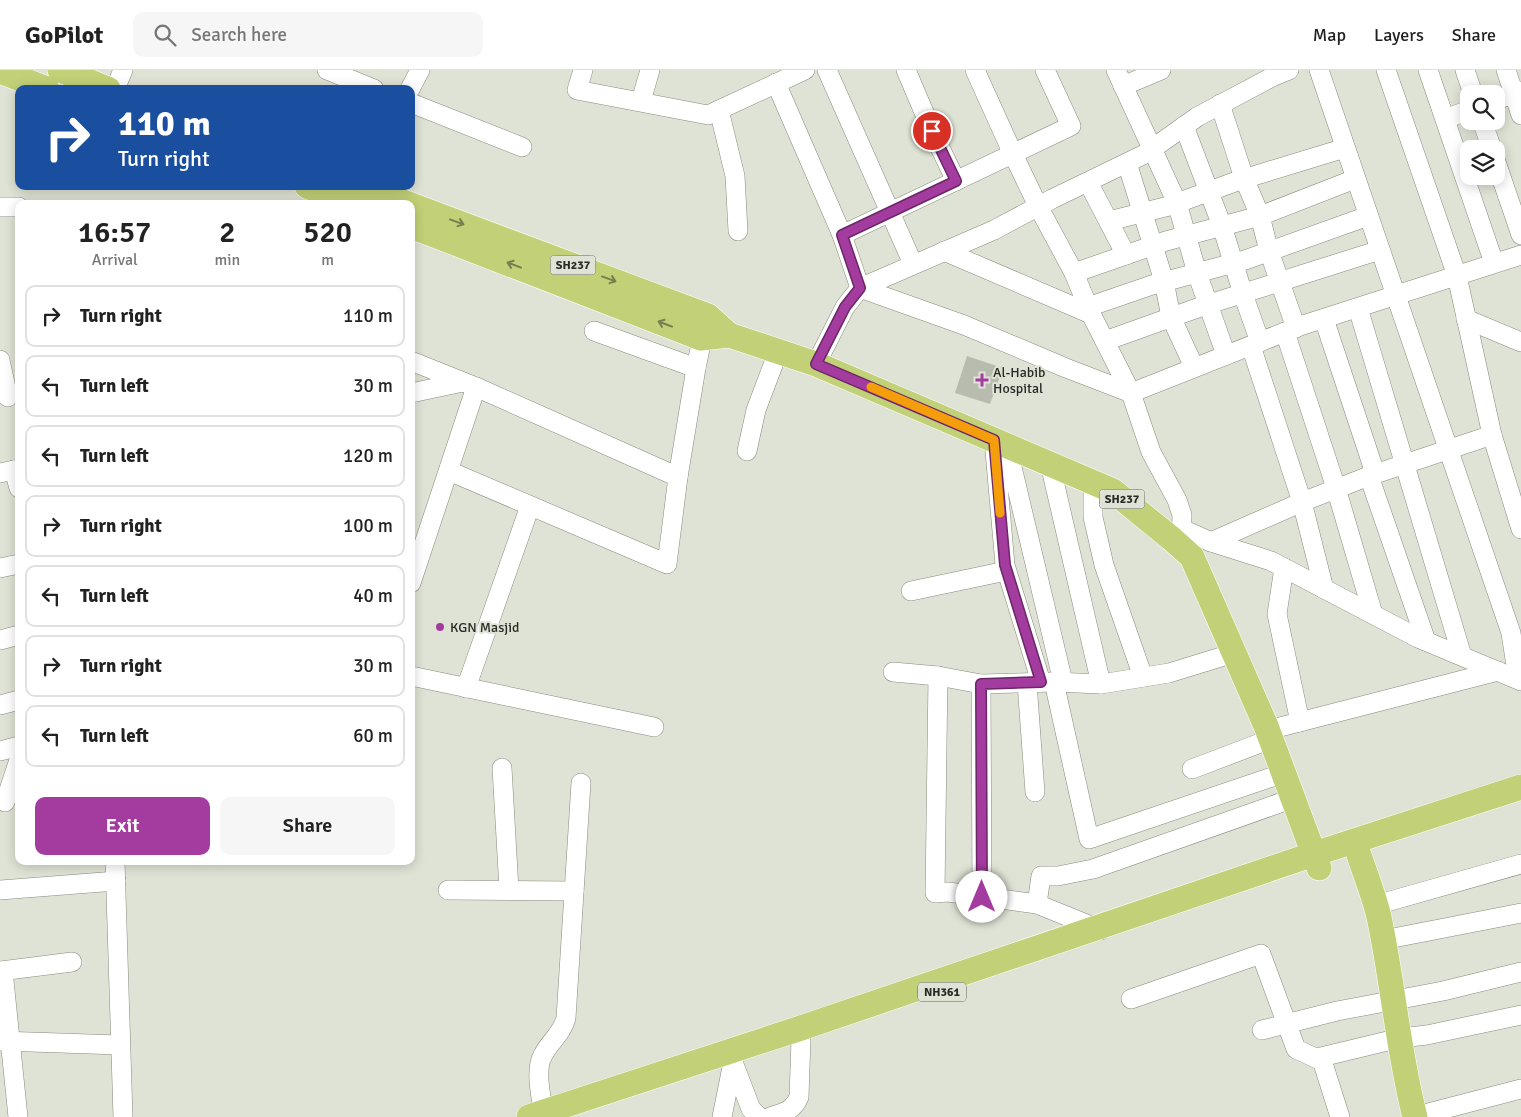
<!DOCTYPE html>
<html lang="en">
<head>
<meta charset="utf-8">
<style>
  body { margin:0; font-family:Signika,sans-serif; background:#f6f6f6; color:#222; height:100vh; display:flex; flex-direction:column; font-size:19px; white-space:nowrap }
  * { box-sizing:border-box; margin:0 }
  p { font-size:16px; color:#767676 }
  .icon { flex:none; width:28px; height:28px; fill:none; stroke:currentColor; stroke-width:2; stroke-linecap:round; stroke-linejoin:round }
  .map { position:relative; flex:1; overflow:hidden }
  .panel { position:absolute; left:15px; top:130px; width:400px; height:665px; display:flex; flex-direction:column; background:#fff; border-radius:10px; box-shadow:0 2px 12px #0003 }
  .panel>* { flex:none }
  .guide { position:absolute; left:15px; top:15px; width:400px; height:105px; border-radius:10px; box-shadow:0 2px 12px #0003; background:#1a4fa0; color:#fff; overflow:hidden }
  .buttons { position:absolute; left:1460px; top:15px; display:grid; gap:10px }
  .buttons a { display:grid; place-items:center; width:45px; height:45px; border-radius:10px; background:#fff; box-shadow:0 2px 12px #0003; font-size:25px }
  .pin { position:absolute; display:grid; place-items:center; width:42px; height:42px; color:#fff; margin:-21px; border:2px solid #fff; border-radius:50%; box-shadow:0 1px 5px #0007 }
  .me { position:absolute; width:55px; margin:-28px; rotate:0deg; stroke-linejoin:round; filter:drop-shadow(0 0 4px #0008) }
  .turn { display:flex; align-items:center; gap:18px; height:105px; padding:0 20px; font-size:22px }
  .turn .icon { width:65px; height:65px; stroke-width:2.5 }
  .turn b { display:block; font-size:35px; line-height:42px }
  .eta { display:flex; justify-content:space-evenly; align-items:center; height:85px; text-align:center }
  .eta b { font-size:30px; font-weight:600; line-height:35px }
  .primary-button { display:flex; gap:10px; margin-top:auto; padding:10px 20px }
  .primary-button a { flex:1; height:58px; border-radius:10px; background:#a43c9f; color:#fff; font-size:20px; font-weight:600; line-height:58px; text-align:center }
  .primary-button a+a { background:#f6f6f6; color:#222 }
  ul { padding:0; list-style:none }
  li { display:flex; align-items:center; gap:15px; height:62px; margin:0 10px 8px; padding:0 10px; border:2px solid #e0e0e0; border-radius:10px }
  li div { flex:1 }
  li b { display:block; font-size:19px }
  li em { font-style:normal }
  header { display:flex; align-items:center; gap:30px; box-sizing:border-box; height:70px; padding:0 25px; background:#fff; border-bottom:1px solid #e0e0e0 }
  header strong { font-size:24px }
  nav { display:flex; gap:28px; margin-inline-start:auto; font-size:18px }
  .search { width:350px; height:45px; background:#f6f6f6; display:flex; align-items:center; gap:12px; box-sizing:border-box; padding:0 18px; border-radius:10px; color:#767676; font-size:19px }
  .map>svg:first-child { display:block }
  .building { fill:#b8bcae }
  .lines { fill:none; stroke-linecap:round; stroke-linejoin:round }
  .minor-casing { stroke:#878b7d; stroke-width:20 }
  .major-casing { stroke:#fff; stroke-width:26 }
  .minor { stroke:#fff; stroke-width:19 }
  .major { stroke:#c2d177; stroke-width:25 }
  .oneway { stroke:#767e4e }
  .route-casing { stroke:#6b2767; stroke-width:12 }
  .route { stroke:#a43c9f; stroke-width:9 }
  .slow { stroke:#f59e0b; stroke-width:9 }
  .poi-dot { fill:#a43c9f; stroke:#dfe3d5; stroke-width:2 }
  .labels { text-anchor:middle; stroke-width:4; stroke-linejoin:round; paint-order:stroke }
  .shield { fill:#dfe3d5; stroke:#60625a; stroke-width:1 }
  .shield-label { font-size:12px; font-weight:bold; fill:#292a25 }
  .poi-label { font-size:14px; fill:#292a25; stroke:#dfe3d5; text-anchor:start }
</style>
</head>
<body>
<header>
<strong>GoPilot</strong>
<div class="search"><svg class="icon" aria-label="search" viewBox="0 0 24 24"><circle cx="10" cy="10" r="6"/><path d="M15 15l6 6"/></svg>Search here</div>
<nav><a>Map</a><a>Layers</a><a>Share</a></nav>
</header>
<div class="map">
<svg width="1521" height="1047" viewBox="0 0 1521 1047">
  <rect width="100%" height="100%" fill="#dfe3d5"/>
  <!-- building -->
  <path class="building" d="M967,286L1003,298L990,334L955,323Z"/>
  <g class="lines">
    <!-- minor casing -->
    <g class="minor-casing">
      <g id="minor">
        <path d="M327,0L374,19"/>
        <path d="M583,0L577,20L708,45L805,0"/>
        <path d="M827,0L913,194"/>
        <path d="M906,0L932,61L956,111"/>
        <path d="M975,0L1013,84L1038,136L1074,203L1091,244L1131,323L1151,382L1177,430L1182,445L1181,477"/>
        <path d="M1116,0L1177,133L1197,203L1226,285"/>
        <path d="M1319,0L1511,563L1518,609"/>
        <path d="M1386,0L1457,206L1492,365L1521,459"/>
        <path d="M1428,0L1494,193"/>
        <path d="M1465,0L1473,24"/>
        <path d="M1506,0L1521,45"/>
        <path d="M776,13L842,165L860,218L964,255L1066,298L1131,323L1300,256L1521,185"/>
        <path d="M1123,16L1161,0"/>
        <path d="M115,19L123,0"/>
        <path d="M410,19L420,0"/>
        <path d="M1496,30L1521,21"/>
        <path d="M641,31L650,0"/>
        <path d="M411,33L522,77"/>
        <path d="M1220,34L1244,108L1260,146L1269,181L1296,258"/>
        <path d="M719,40L735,106L738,161"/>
        <path d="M1445,49L1469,40"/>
        <path d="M1482,51L1492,79"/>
        <path d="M1184,56L1222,156L1243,224L1260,272"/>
        <path d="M1496,92L1521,165"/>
        <path d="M1127,93L1164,211L1171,247L1194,297"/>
        <path d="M1088,112L1126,185"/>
        <path d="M0,137H19"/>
        <path d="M1109,151L1169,136L1240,110L1345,78"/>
        <path d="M842,165L1071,56L1045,0"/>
        <path d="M944,181L1091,244"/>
        <path d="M1074,203L1166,171L1260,146L1355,109"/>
        <path d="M1088,237L1152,215L1245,190L1368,146"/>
        <path d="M1358,238L1462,586"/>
        <path d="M1324,249L1375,403"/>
        <path d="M1466,249L1521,272"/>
        <path d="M594,261L696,298"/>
        <path d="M1285,262L1336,418L1373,544"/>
        <path d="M1105,271L1203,236L1380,180"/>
        <path d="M1251,276L1302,432L1324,519"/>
        <path d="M0,290L8,327"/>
        <path d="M411,291L476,317L678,407"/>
        <path d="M816,294L845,237L860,218L994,160L1052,129L1145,84L1197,47L1272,7L1289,0"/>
        <path d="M411,323L463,312"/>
        <path d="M994,370L1005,495L1041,612"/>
        <path d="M1007,376L1063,612"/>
        <path d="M747,381L756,340L778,282"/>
        <path d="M1050,394L1101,614"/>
        <path d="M14,400L19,418"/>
        <path d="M449,401L667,494L678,407L696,298L705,255"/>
        <path d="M0,403L19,399"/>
        <path d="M1369,406L1426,571"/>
        <path d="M1093,413V447L1104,495L1143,607"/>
        <path d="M1182,459L1211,472L1271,491L1418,568L1521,611"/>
        <path d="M1211,472L1302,432L1369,406L1492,365"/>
        <path d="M0,498L19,494"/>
        <path d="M1284,498L1277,544L1300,652"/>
        <path d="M411,513L476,317"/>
        <path d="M911,521L1006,501"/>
        <path d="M0,570L19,565"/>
        <path d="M893,602L938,606L981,614L1054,612L1101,614L1169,603L1234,583"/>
        <path d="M411,606L654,657"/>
        <path d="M938,606L935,823L948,822L1037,834L1101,860"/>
        <path d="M1054,612L1089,769L1284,703"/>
        <path d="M1027,613L1035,722"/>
        <path d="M981,614L982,827"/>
        <path d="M466,618L530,436"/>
        <path d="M0,635L19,630"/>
        <path d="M1268,660L1498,601"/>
        <path d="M0,681L19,676"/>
        <path d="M502,698L509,820"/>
        <path d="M1192,699L1271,669"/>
        <path d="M5,732L19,690"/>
        <path d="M115,791L123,1047"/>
        <path d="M0,820L116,811"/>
        <path d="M448,820L574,821"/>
        <path d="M1037,834L1041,806H1058L1093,799L1294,728"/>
        <path d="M1376,835L1521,794"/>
        <path d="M1383,870L1521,843"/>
        <path d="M0,901L72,892"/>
        <path d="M3,901L18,1047"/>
        <path d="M1131,929L1261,884L1296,979L1322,991"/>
        <path d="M1262,960L1337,941L1443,921L1521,902"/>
        <path d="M0,971L120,975"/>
        <path d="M733,992L751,1039L759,1047"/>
        <path d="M544,1047C542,1030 534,1000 543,985C550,971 562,964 566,948L581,713"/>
        <path d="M722,1047L733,992"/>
        <path d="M770,1047C783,1043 793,1041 799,1027L801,969"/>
        <path d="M1340,1047L1321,987L1400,968L1427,965L1521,945"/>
        <path d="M1413,1047L1521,1019"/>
      </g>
    </g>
    <!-- major casing -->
    <g class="major-casing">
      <g id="major">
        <path d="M60,0L108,19"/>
        <path d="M0,1L47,19"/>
        <path d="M307,116L353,134"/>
        <path d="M361,116L408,134"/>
        <path d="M411,135L708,246L729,265L816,294L1113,421L1172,469L1192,487L1266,656L1319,798"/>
        <path d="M411,156L701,268L729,265"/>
        <path d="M1359,785C1366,806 1374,826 1379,847C1393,913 1398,981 1415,1047"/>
        <path d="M529,1047L801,958L1314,784L1521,717"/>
      </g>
    </g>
    <!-- minor -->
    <use href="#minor" class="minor"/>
    <!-- major -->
    <use href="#major" class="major"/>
  </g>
  <!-- one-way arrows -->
  <defs><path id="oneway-shaft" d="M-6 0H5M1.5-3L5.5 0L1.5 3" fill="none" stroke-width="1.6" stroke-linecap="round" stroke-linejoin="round" transform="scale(1.25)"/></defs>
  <g class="oneway">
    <use href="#oneway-shaft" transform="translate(457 152) rotate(20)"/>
    <use href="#oneway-shaft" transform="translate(514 195) rotate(-159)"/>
    <use href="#oneway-shaft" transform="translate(609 209) rotate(20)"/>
    <use href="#oneway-shaft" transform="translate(665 254) rotate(-159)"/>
  </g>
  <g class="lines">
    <!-- route casing -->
    <g class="route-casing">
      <path id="route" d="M932,61L956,111L842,165L860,218L845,237L816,294L994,370L1005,495L1041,612L981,614L982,827"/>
    </g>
    <!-- route -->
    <use href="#route" class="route"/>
    <!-- slow -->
    <path class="slow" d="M871,317L994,370L1000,443"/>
  </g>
  <!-- markers -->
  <g class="poi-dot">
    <path d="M979.5 302.5h5v5h5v5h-5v5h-5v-5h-5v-5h5z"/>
    <circle cx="440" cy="557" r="5"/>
  </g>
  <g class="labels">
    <!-- shield labels -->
    <g class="shield">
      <rect x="550.5" y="185.5" width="45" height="19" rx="4"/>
      <rect x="1099.5" y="419.5" width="45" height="19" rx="4"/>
      <rect x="918" y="912.5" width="48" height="19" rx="4"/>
    </g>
    <g class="shield-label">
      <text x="573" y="199">SH237</text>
      <text x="1122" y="433">SH237</text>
      <text x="942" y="926">NH361</text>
    </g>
    <!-- poi labels -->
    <g class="poi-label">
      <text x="993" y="307">Al-Habib<tspan x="993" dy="16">Hospital</tspan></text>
      <text x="450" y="562">KGN Masjid</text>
    </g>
  </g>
</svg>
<div class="buttons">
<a><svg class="icon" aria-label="search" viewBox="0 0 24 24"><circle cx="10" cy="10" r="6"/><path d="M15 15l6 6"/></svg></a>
<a><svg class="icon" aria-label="layers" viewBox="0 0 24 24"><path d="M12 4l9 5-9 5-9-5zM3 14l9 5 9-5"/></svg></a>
</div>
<div class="pin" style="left:932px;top:61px;background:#d93025"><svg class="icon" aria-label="arrive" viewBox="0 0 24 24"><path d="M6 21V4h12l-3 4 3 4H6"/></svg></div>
<svg class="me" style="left:982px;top:827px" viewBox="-20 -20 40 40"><circle r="19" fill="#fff"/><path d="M0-13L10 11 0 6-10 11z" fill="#a43c9f"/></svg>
<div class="guide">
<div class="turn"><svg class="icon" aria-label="right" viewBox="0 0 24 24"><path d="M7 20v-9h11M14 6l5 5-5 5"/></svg><div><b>110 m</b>Turn right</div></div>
</div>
<section class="panel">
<div class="eta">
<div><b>16:57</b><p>Arrival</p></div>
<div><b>2</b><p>min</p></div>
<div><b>520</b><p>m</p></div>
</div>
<ul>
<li><svg class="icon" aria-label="right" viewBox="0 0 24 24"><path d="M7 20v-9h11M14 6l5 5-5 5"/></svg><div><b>Turn right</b></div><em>110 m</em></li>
<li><svg class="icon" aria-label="left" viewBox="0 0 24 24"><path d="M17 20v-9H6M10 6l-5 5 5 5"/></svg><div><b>Turn left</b></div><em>30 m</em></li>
<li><svg class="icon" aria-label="left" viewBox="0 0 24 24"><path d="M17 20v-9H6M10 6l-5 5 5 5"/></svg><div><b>Turn left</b></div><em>120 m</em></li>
<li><svg class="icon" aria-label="right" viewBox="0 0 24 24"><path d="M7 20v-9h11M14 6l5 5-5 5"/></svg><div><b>Turn right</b></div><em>100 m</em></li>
<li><svg class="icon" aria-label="left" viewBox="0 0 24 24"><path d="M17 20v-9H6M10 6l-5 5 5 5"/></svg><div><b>Turn left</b></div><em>40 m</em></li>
<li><svg class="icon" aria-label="right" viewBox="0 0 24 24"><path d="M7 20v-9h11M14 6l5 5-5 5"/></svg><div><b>Turn right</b></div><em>30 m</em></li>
<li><svg class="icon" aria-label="left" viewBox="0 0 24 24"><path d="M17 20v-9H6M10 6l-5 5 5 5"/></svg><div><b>Turn left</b></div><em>60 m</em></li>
</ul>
<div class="primary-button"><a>Exit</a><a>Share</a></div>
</section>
</div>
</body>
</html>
